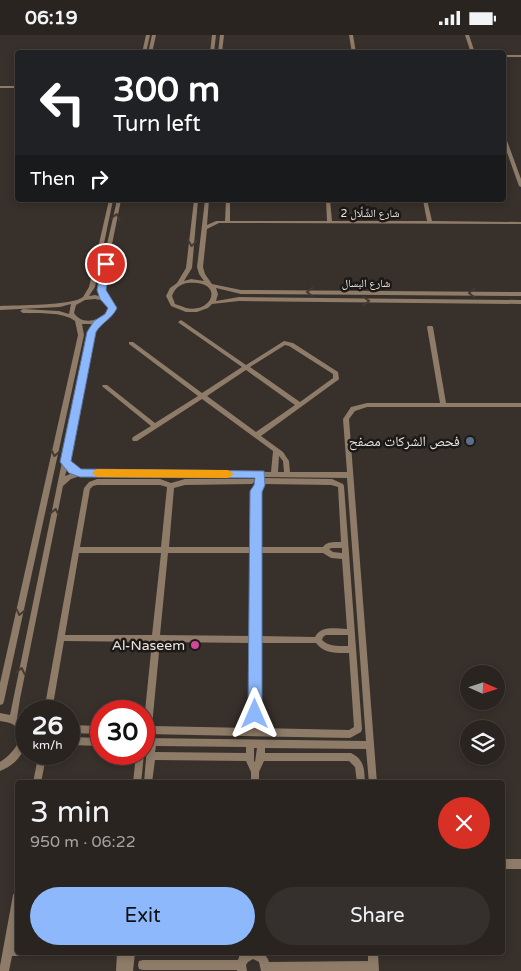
<!DOCTYPE html>
<html lang="en">
<head>
<meta charset="utf-8">
<style>
  body { margin:0; font-family:"Varela Round","Noto Naskh Arabic",sans-serif; background:#35302d; color:#f1f3f6; height:100vh; display:flex; flex-direction:column; font-size:19px; white-space:nowrap }
  * { box-sizing:border-box; margin:0 }
  p { font-size:16px; color:#a5a4a5 }
  .icon { flex:none; width:28px; height:28px; fill:none; stroke:currentColor; stroke-width:2; stroke-linecap:round; stroke-linejoin:round }
  .map { position:relative; flex:1; overflow:hidden }
  .panel { position:absolute; left:15px; top:745px; width:490px; height:175px; display:flex; flex-direction:column; background:#292420; border-radius:5px; box-shadow:0 2px 8px #0003,0 0 0 1px #45413e }
  .panel>* { flex:none }
  .guide { position:absolute; left:15px; top:15px; width:491px; height:152px; border-radius:5px; box-shadow:0 2px 8px #0003,0 0 0 1px #45413e; background:#202124; color:#fff; overflow:hidden }
  .needle { width:32px; rotate:93deg }
  .buttons { position:absolute; left:460px; top:630px; display:grid; gap:10px }
  .buttons a { display:grid; place-items:center; width:45px; height:45px; border-radius:50%; background:#292420; box-shadow:0 2px 8px #0003,0 0 0 1px #45413e; font-size:25px }
  .speed { position:absolute; left:15px; top:665px; display:flex; gap:10px; font-size:25px; font-weight:700; text-align:center }
  .speed>* { display:grid; place-content:center; width:65px; height:65px; border-radius:50%; background:#292420; box-shadow:0 2px 8px #0003,0 0 0 1px #45413e; line-height:1 }
  .speed small { font-size:12px; font-weight:400 }
  .speed .limit { border:8px solid #d22; background:#fff; color:#111 }
  .pin { position:absolute; display:grid; place-items:center; width:42px; height:42px; color:#fff; margin:-21px; border:2px solid #fff; border-radius:50%; box-shadow:0 1px 5px #0007 }
  .me { position:absolute; width:55px; margin:-28px; rotate:0deg; stroke-linejoin:round; filter:drop-shadow(0 0 4px #0008) }
  .turn { display:flex; align-items:center; gap:18px; height:105px; padding:0 15px; font-size:22px }
  .turn .icon { width:65px; height:65px; stroke-width:2.5 }
  .turn b { display:block; font-size:35px; line-height:42px }
  .then { display:flex; align-items:center; height:48px; padding:0 15px; background:#0003; gap:10px; font-size:19px }
  .round { display:grid; place-items:center; flex:none; width:52px; height:52px; border-radius:26px; background:#35302d }
  .summary { display:flex; align-items:center; justify-content:space-between; height:85px; padding:0 15px }
  h1 { font-size:30px; font-weight:600; line-height:38px }
  .primary-button { display:flex; gap:10px; margin-top:auto; padding:10px 15px }
  .primary-button a { flex:1; height:58px; border-radius:30px; background:#8db9fc; color:#111; font-size:20px; font-weight:600; line-height:58px; text-align:center }
  .primary-button a+a { background:#35302d; color:#f1f3f6 }
  .status { display:flex; justify-content:space-between; align-items:center; height:35px; padding:0 25px; background:#292420; direction:ltr }
  .status svg { height:14px; fill:currentColor }
  .map>svg:first-child { display:block }
  .lines { fill:none; stroke-linecap:round; stroke-linejoin:round }
  .minor { fill:#8e7b68; fill-rule:evenodd }
  .oneway { stroke:#443b33 }
  .route { fill:#8db9fc; stroke:#5c78a4 }
  .slow { fill:#f59e0b }
  .service-dot { fill:#5c6f8a; stroke:#1c1916; stroke-width:2 }
  .hotel-dot { fill:#d1479c; stroke:#1c1916; stroke-width:2 }
  .labels { text-anchor:middle; stroke-width:5; stroke-linejoin:round; paint-order:stroke }
  .far-street-label { font-size:11px; fill:#ebe6e3; stroke:#1c1916 }
  .poi-label { font-size:14px; fill:#ebe6e3; stroke:#1c1916; text-anchor:end }
</style>
</head>
<body>
<div class="status"><b>06:19</b><svg viewBox="0 0 49 12"><path d="M0 12V9h3v3zM5 12V6h3v6zM10 12V3h3v9zM15 12V0h3v12zM26 1h20v11H26zM47 4h2v5h-2z"/></svg></div>
<div class="map">
<svg width="521" height="936" viewBox="0 0 521 936">
  <rect width="100%" height="100%" fill="#37302b"/>
  <g class="lines">
    <!-- minor -->
    <g class="minor">
      <path d="M146,0H150L146,18H142Z"/>
      <path d="M152,0H156L152,18H148Z"/>
      <path d="M212,0H216L214,18H210Z"/>
      <path d="M220,0H224L222,18H218Z"/>
      <path d="M349,0H353L356,18H352Z"/>
      <path d="M465,0H469L475,18H471Z"/>
      <rect x="504" y="20" width="17" height="2"/>
      <rect x="0" y="51" width="18" height="2"/>
      <path d="M504,102L506,103L521,144V152L519,151L504,109Z"/>
      <path d="M109,165H113L95,252L89,261L95,260L102,262L98,249L117,165H121L104,249L108,264L111,266L115,273L111,281L101,287L96,293L68,426L74,433L80,435L271,437L273,416L202,364L137,406H133L132,404L133,402L151,391L103,352L102,351L103,350H107L155,388L198,361L129,309V307H133L202,358L242,332L179,288L178,287L181,285L246,330L284,306L293,308L338,337L339,344L338,345L261,401L283,417L289,426L290,437H347L343,384L351,372L367,368H440L427,292L428,291H432L433,292L446,368H521V372H367L355,376L349,384L377,748H369L366,714L265,713V718H351C365,725 364,734 365,748H357L355,732L349,726H264L259,737V748H251V737L246,726L155,725L152,748H144L147,711H144V703L366,706L347,443L263,442V443L332,444L343,449L344,451L362,694L361,697L350,703L144,699V686L152,607L64,606L52,676H44L84,453L89,447L97,444H160L171,448L185,444H254L255,446L252,449L185,450L174,453L169,512H252L253,456L257,450V442L80,441L71,444L63,451L20,664L17,683C24,687 26,692 26,699C26,718 17,729 0,736V727C10,721 28,703 15,691C11,687 5,687 0,686V678L10,680L88,300L90,292L93,289H82L84,300L4,666L3,669L0,670V648L78,300L75,286C62,276 39,279 23,278L20,276L23,274L59,276L69,279L71,269L60,272L0,275V271C16,270 72,271 83,262C85,259 87,255 89,252ZM95,264C101,265 107,266 109,273L107,279C96,286 82,290 74,278L76,270L85,265ZM285,310L289,311L333,339V343L300,367L250,332ZM246,335L295,370L256,397L207,361ZM279,421L283,426L284,437H278ZM67,434L70,437L73,438L65,441ZM263,449L331,450L338,452L341,507C335,507 327,506 323,512H259V456ZM97,450H160L167,452L161,512H80L90,454L93,451ZM332,513H342V518L333,517L329,514ZM79,518H161L152,600H65ZM168,518H252V601L160,600ZM259,518H323L331,523L342,524L347,594C337,594 321,590 315,602L259,601ZM326,600H348V611C339,611 329,612 322,605L323,602ZM160,607L251,608V693L152,691ZM259,608H316C324,619 337,618 349,618L354,692L349,695L259,693ZM156,711L246,712V718L155,717ZM254,713H257L255,727L254,726Z"/>
      <path d="M194,165H198L192,233L184,246L191,244L204,246L199,239L197,232L205,165H209L207,190L216,186H225L226,165H230V186H327L326,165H330L332,186H427L423,165H427L432,186L521,187V189L219,188L207,194L203,232L205,239L212,249L241,255L521,257V261L241,259L216,253L218,259L216,266L239,262L521,265V269L239,266L212,269L208,273L197,277H186L171,271L166,261L170,253L177,248L186,233ZM187,248C225,244 214,279 186,273C183,272 179,270 175,269L172,261C175,253 179,250 187,248Z"/>
      <path d="M69,690L101,691V699L69,698Z"/>
      <path d="M69,702L101,703V711L69,710Z"/>
      <path d="M144,718V719L141,748H133L136,719H144Z"/>
      <path d="M41,723L44,724L45,727L41,748H33L37,727L38,724Z"/>
      <rect x="502" y="824" width="19" height="10"/>
      <path d="M18,855V889L14,911H18V918H22L21,919L18,921H12L9,936H0V931L13,860L15,857Z"/>
      <path d="M117,918H135L133,936H116Z"/>
      <path d="M244,918C256,918 265,914 269,927L368,926V918H378L379,936H261L259,927L253,924L248,927L246,930L247,936H237V935H143L139,934L138,930L139,926L143,925H238L240,919Z"/>
    </g>
  </g>
  <!-- one-way arrows -->
  <defs><path id="oneway-chevron" d="M-2-3.5L2.5 0L-2 3.5" fill="none" stroke-width="1.6" stroke-linecap="round" stroke-linejoin="round" transform="scale(1.25)"/></defs>
  <g class="oneway">
    <use href="#oneway-chevron" transform="translate(116 182) rotate(-78)"/>
    <use href="#oneway-chevron" transform="translate(192 208) rotate(96)"/>
    <use href="#oneway-chevron" transform="translate(310 257) rotate(-180)"/>
    <use href="#oneway-chevron" transform="translate(472 258) rotate(-180)"/>
    <use href="#oneway-chevron" transform="translate(366 266)"/>
    <use href="#oneway-chevron" transform="translate(55 418) rotate(102)"/>
    <use href="#oneway-chevron" transform="translate(55 477) rotate(-78)"/>
    <use href="#oneway-chevron" transform="translate(20 577) rotate(102)"/>
    <use href="#oneway-chevron" transform="translate(21 636) rotate(-78)"/>
  </g>
  <!-- route -->
  <path class="route" d="M106,226L110,229L106,255L117,273C112,284 102,287 96,297L71,426L81,434L264,436L265,450L262,457V679L260,683L255,685L250,683L248,679L250,456L254,450L255,443L80,442L69,438L60,427L87,297L94,286L105,279L108,273L100,264L97,255L102,229Z"/>
  <!-- slow -->
  <path class="slow" d="M97,434L228,435L234,439L228,443L97,442L92,438Z"/>
  <!-- markers -->
  <circle class="service-dot" cx="470" cy="406" r="5"/>
  <circle class="hotel-dot" cx="195" cy="610" r="5"/>
  <g class="labels">
    <!-- far-street labels -->
    <g class="far-street-label">
      <text x="370" y="182">شارع الشَّلَّال 2</text>
      <text x="366" y="252">شارع البسال</text>
    </g>
    <!-- poi labels -->
    <g class="poi-label">
      <text x="460" y="411">فحص الشركات مصفح</text>
      <text x="185" y="615">Al-Naseem</text>
    </g>
  </g>
</svg>
<div class="buttons">
<a><svg class="needle" viewBox="-14 -14 28 28"><path d="M0-13l5 13h-10z" fill="#e53935"/><path d="M0 13l5-13h-10z" fill="#a5a4a5"/></svg></a>
<a><svg class="icon" aria-label="layers" viewBox="0 0 24 24"><path d="M12 4l9 5-9 5-9-5zM3 14l9 5 9-5"/></svg></a>
</div>
<div class="speed"><div>26<small>km/h</small></div><div class="limit">30</div></div>
<div class="pin" style="left:106px;top:229px;background:#d93025"><svg class="icon" aria-label="arrive" viewBox="0 0 24 24"><path d="M6 21V4h12l-3 4 3 4H6"/></svg></div>
<svg class="me" style="left:255px;top:679px" viewBox="-20 -20 40 40"><path d="M0-17L14 15 0 8-14 15z" fill="#8db9fc" stroke="#fff" stroke-width="4"/></svg>
<div class="guide">
<div class="turn"><svg class="icon" aria-label="left" viewBox="0 0 24 24"><path d="M17 20v-9H6M10 6l-5 5 5 5"/></svg><div><b>300 m</b>Turn left</div></div>
<div class="then">Then<svg class="icon" aria-label="right" viewBox="0 0 24 24"><path d="M7 20v-9h11M14 6l5 5-5 5"/></svg></div>
</div>
<section class="panel">
<div class="summary"><div><h1>3 min</h1><p>950 m · 06:22</p></div><a class="round" style="background:#d93025;color:#fff"><svg class="icon" aria-label="close" viewBox="0 0 24 24"><path d="M6 6l12 12M18 6L6 18"/></svg></a></div>
<div class="primary-button"><a>Exit</a><a>Share</a></div>
</section>
</div>
</body>
</html>
